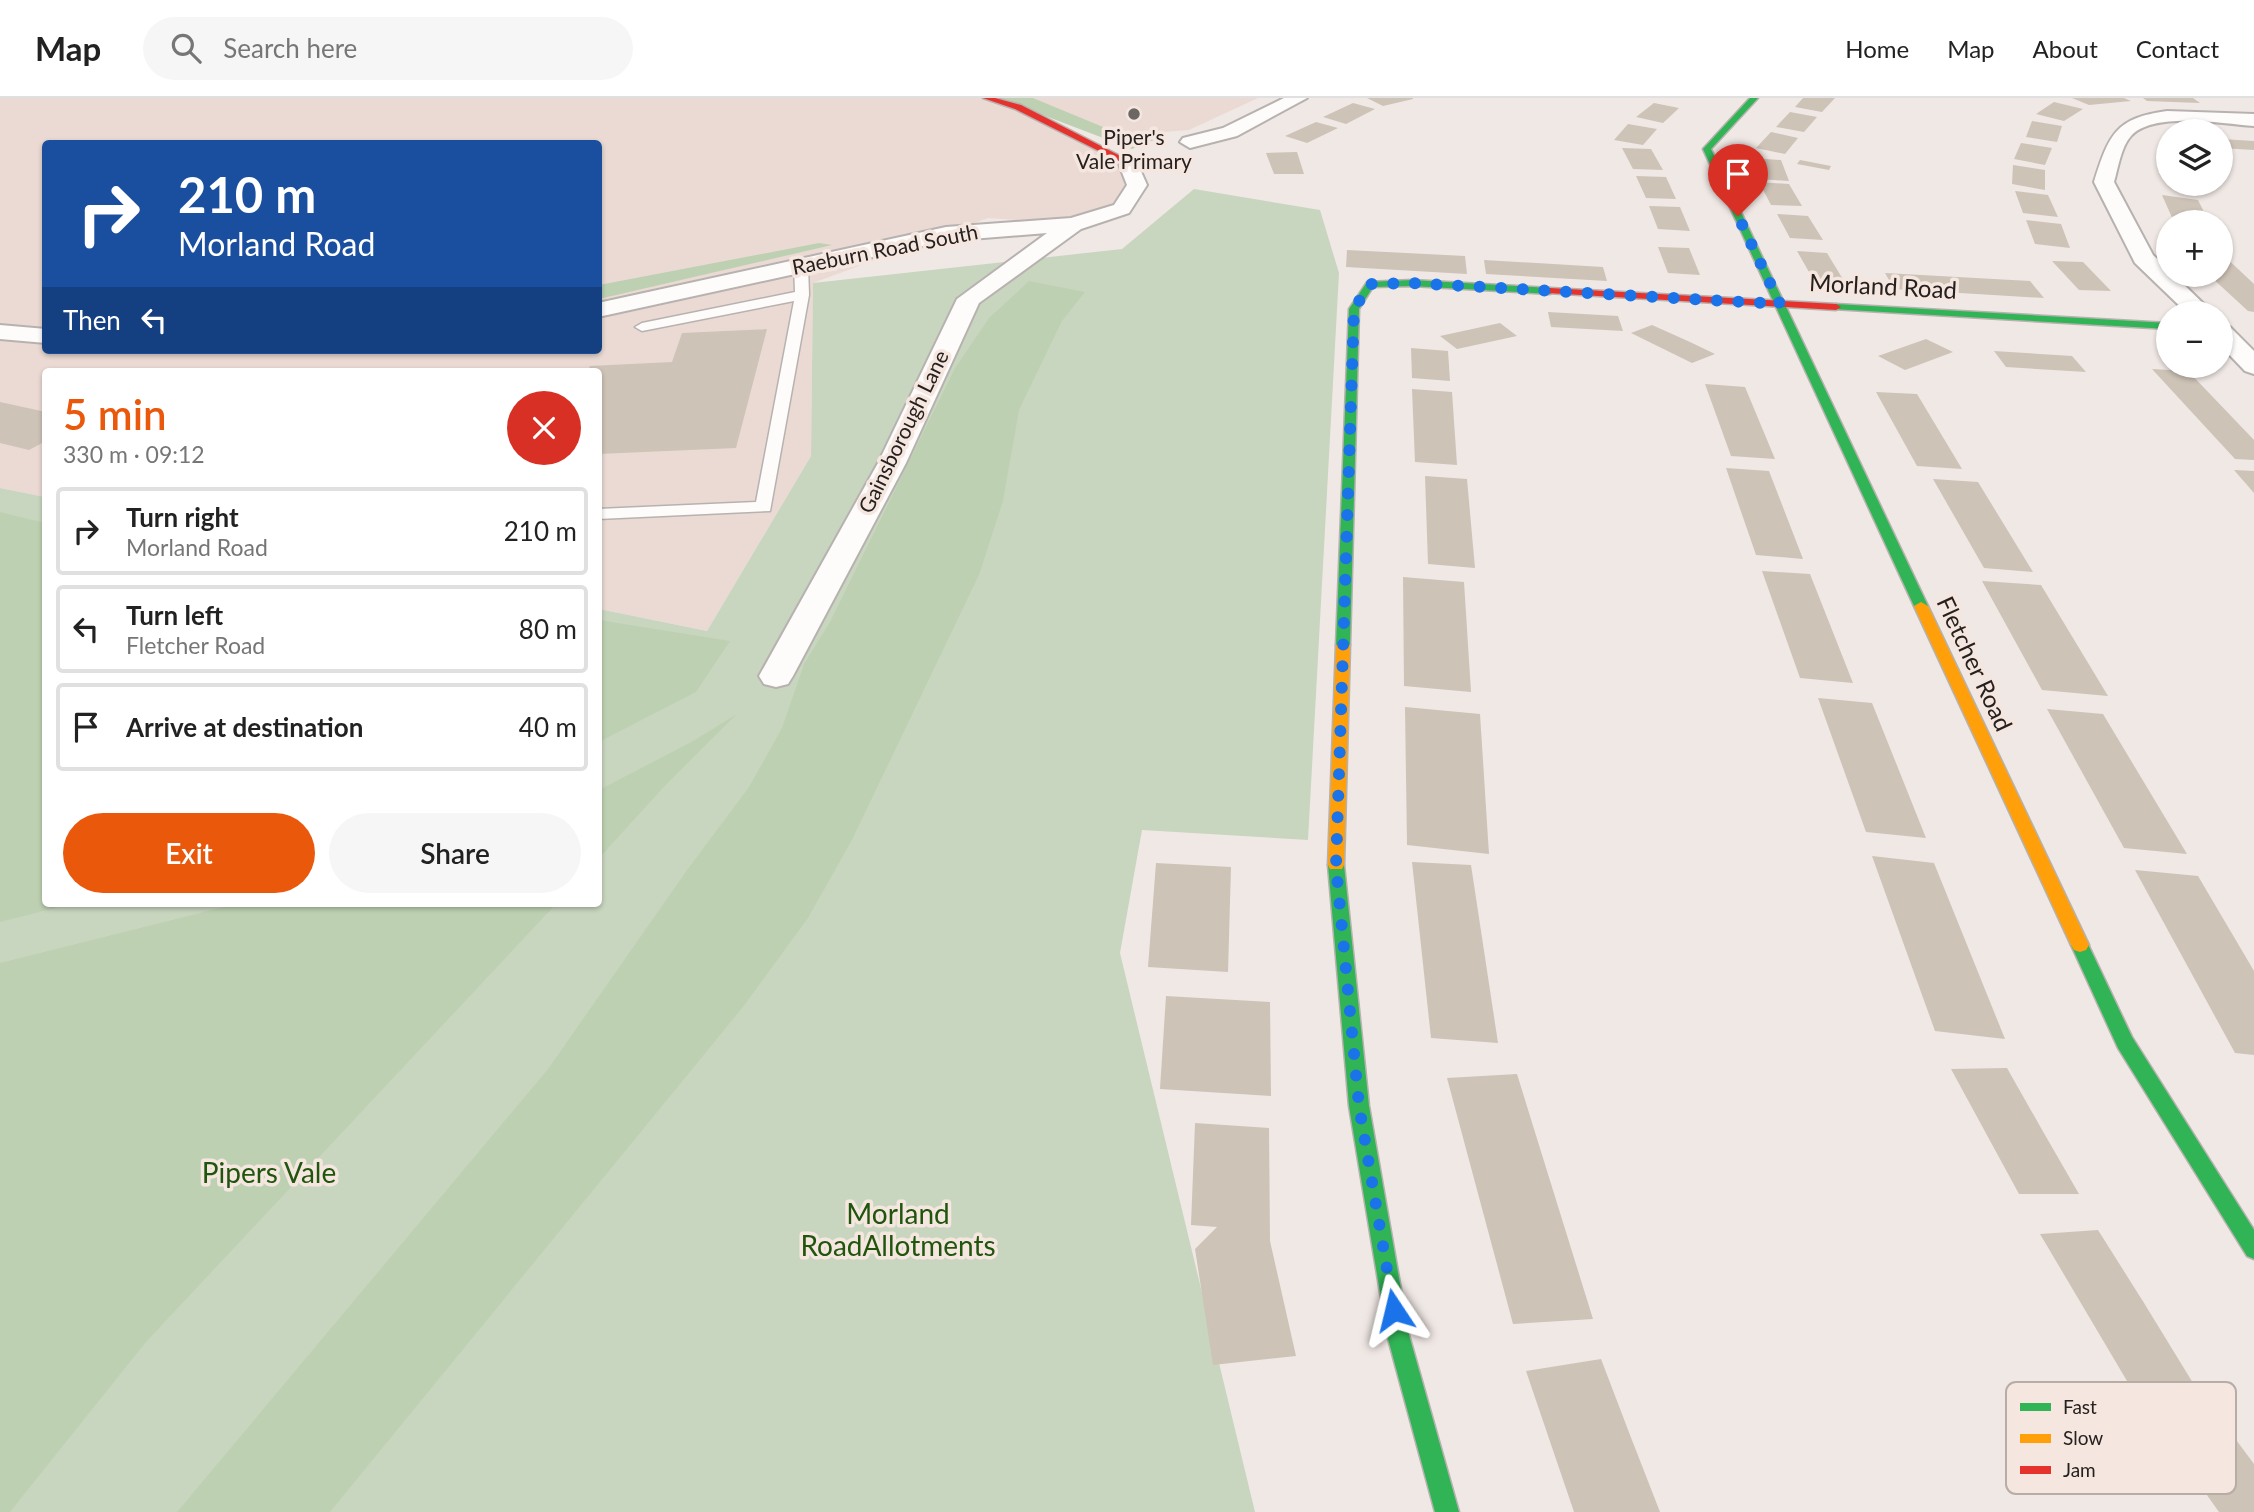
<!DOCTYPE html>
<html lang="en">
<head>
<meta charset="utf-8">
<style>
  body { margin:0; font-family:Lato,sans-serif; background:#f6f6f6; color:#222; height:100vh; display:flex; flex-direction:column; font-size:26px; white-space:nowrap }
  * { box-sizing:border-box; margin:0 }
  p { font-size:23px; color:#767676 }
  .icon { flex:none; width:38px; height:38px; fill:none; stroke:currentColor; stroke-width:2; stroke-linecap:round; stroke-linejoin:round }
  .map { position:relative; flex:1; overflow:hidden }
  .panel { position:absolute; left:42px; top:270px; width:560px; height:539px; display:flex; flex-direction:column; background:#fff; border-radius:7px; box-shadow:0 2px 5px #0004 }
  .panel>* { flex:none }
  .banner { position:absolute; left:42px; top:42px; width:560px; height:214px; border-radius:7px; box-shadow:0 2px 5px #0004; background:#1a4fa0; color:#fff; overflow:hidden }
  .controls { position:absolute; left:2156px; top:21px; display:grid; gap:14px }
  .controls a { display:grid; place-items:center; width:77px; height:77px; border-radius:50%; background:#fff; box-shadow:0 2px 5px #0004; font-size:35px }
  .pin { position:absolute; display:grid; place-items:center; width:60px; height:60px; color:#fff; margin:-72px -30px; border-radius:50% 50% 50% 0; rotate:-45deg; box-shadow:0 0 7px #0007 }
  .pin .icon { rotate:45deg }
  .me { position:absolute; width:77px; margin:-38px; rotate:350deg; stroke-linejoin:round; filter:drop-shadow(0 0 5px #0008) }
  .turn { display:flex; align-items:center; gap:24px; height:147px; padding:0 21px; font-size:32px }
  .turn .icon { width:91px; height:91px; stroke-width:2.5 }
  .turn b { display:block; font-size:49px; line-height:60px }
  .then { display:flex; align-items:center; height:66px; padding:0 21px; background:#0003; gap:14px; font-size:26px }
  .round { display:grid; place-items:center; flex:none; width:74px; height:74px; border-radius:37px; background:#f6f6f6 }
  .head { display:flex; align-items:center; justify-content:space-between; height:119px; padding:0 21px }
  h1 { font-size:42px; font-weight:600; line-height:52px; color:#ea580c }
  .primary-button { display:flex; gap:14px; margin-top:auto; padding:14px 21px }
  .primary-button a { flex:1; height:80px; border-radius:42px; background:#ea580c; color:#fff; font-size:28px; font-weight:600; line-height:80px; text-align:center }
  .primary-button a+a { background:#f6f6f6; color:#222 }
  ul { padding:0; list-style:none }
  li { display:flex; align-items:center; gap:21px; height:88px; margin:0 14px 10px; padding:0 7px; border:4px solid #e0e0e0; border-radius:7px }
  li div { flex:1 }
  li b { display:block; font-size:26px }
  li em { font-style:normal }
  header { display:flex; align-items:center; gap:42px; box-sizing:border-box; height:98px; padding:0 35px; background:#fff; border-bottom:2px solid #e0e0e0 }
  header strong { font-size:33px }
  nav { display:flex; gap:38px; margin-inline-start:auto; font-size:24px }
  .search { width:490px; height:63px; background:#f6f6f6; display:flex; align-items:center; gap:18px; box-sizing:border-box; padding:0 24px; border-radius:38px; color:#767676; font-size:26px }
  .map>svg:first-child { display:block }
  .built { fill:#eadad3; fill-rule:evenodd }
  .green { fill:#c8d6bf }
  .forest { fill:#bdd1b2 }
  .building { fill:#cec3b7 }
  .lines { fill:none; stroke-linecap:round; stroke-linejoin:round }
  .lane-casing { stroke:#b7b2af; stroke-width:3 }
  .street-casing { stroke:#b7b2af; stroke-width:4 }
  .fast-casing { stroke:#b7b2af; stroke-width:3 }
  .slow-casing { stroke:#b7b2af; stroke-width:3 }
  .jam-casing { stroke:#b7b2af; stroke-width:3 }
  .lane { fill:#fdfcfb; fill-rule:evenodd }
  .street { fill:#fdfcfb; fill-rule:evenodd }
  .fast { fill:#30b455; fill-rule:evenodd }
  .slow { fill:#ff9f0a; fill-rule:evenodd }
  .jam { fill:#e5322d; fill-rule:evenodd }
  .route { stroke:#1a73e8; stroke-width:12; stroke-dasharray:0 21.6 }
  .poi-dot { fill:#6d6764; stroke:#f5e7e0; stroke-width:2.5 }
  .labels { text-anchor:middle; stroke-width:7; stroke-linejoin:round; paint-order:stroke }
  .far-poi-label { font-size:21px; fill:#26211e; stroke:#f5e7e0 }
  .far-street-label { font-size:21px; fill:#26211e; stroke:#f5e7e0 }
  .street-label { font-size:24px; fill:#26211e; stroke:#f5e7e0 }
  .near-park-label { font-size:28px; fill:#1f550d; stroke:#f5e7e0 }
  .key { fill:#f5e7e0; stroke:#b7aca6; stroke-width:2 }
  .key-label { font-size:19px; fill:#26211e }
</style>
</head>
<body>
<header>
<strong>Map</strong>
<div class="search"><svg class="icon" aria-label="search" viewBox="0 0 24 24"><circle cx="10" cy="10" r="6"/><path d="M15 15l6 6"/></svg>Search here</div>
<nav><a>Home</a><a>Map</a><a>About</a><a>Contact</a></nav>
</header>
<div class="map">
<svg width="2254" height="1414" viewBox="0 0 2254 1414">
  <rect width="100%" height="100%" fill="#f0e8e5"/>
  <!-- built -->
  <g class="built">
    <path d="M0,0H987L1128,64L1137,87L1122,111L1073,126L988,120L813,185L811,358L707,533L599,511L598,273H46L45,399L0,390ZM46,46H598V252H46Z"/>
    <path d="M1002,0H1258L1189,32L1152,35L1127,46Z"/>
  </g>
  <!-- green -->
  <path class="green" d="M1194,91L1320,112L1339,175L1308,742L1142,732L1120,855L1255,1414H0V390L45,399L46,805H598L599,511L707,533L811,358L813,185L1122,151Z"/>
  <!-- forest -->
  <g class="forest">
    <path d="M998,0H1033L1120,36L1154,42L1132,51Z"/>
    <path d="M819,145L832,147L599,201V187Z"/>
    <path d="M1029,183L1085,194L1062,223L1019,312L1003,403L979,477L852,742L808,820L743,909L330,1414H177L548,971L687,772L749,689L782,630L804,566L830,524L955,270L989,220Z"/>
    <path d="M0,414L45,425L46,805H75L0,824Z"/>
    <path d="M599,522L730,543L696,594L599,644Z"/>
    <path d="M737,616L661,692L599,760V692L693,643Z"/>
    <path d="M240,805H557L146,1244L10,1414H0V865Z"/>
  </g>
  <!-- building -->
  <g class="building">
    <path d="M1367,0H1413V1L1383,8Z"/>
    <path d="M1803,0H1835L1822,14L1795,9Z"/>
    <path d="M2072,0H2124L2131,3L2089,7Z"/>
    <path d="M2143,0H2193L2200,5L2147,3Z"/>
    <path d="M2054,4L2083,11L2064,23L2036,16Z"/>
    <path d="M1353,5L1375,11L1346,26L1323,19Z"/>
    <path d="M1654,5L1679,10L1663,25L1636,19Z"/>
    <path d="M1790,14L1817,19L1804,34L1776,29Z"/>
    <path d="M2032,23L2062,28L2057,44L2026,39Z"/>
    <path d="M1316,24L1338,30L1307,45L1285,38Z"/>
    <path d="M1628,26L1657,31L1643,47L1614,42Z"/>
    <path d="M1771,34L1798,40L1785,56L1756,50Z"/>
    <path d="M2221,41L2254,43V52L2221,50Z"/>
    <path d="M2021,45L2052,50L2045,67L2014,61Z"/>
    <path d="M1622,50L1651,51L1663,72L1633,71Z"/>
    <path d="M1297,54L1304,76H1274L1266,55Z"/>
    <path d="M1751,60L1781,62L1789,83L1759,81Z"/>
    <path d="M1800,62L1831,68L1829,72L1797,66Z"/>
    <path d="M2013,67L2045,72V92L2012,86Z"/>
    <path d="M1636,78L1666,79L1676,101L1646,100Z"/>
    <path d="M1759,84L1789,86L1802,108L1771,107Z"/>
    <path d="M2015,93L2048,97L2058,119L2023,115Z"/>
    <path d="M2162,97L2198,102L2209,124H2174Z"/>
    <path d="M1649,108L1680,109L1690,133L1658,131Z"/>
    <path d="M1777,116L1808,118L1823,142L1790,140Z"/>
    <path d="M2026,122L2061,126L2070,150L2035,146Z"/>
    <path d="M1658,149L1689,150L1700,177L1668,175Z"/>
    <path d="M1347,152L1465,158L1467,176L1346,169Z"/>
    <path d="M1797,153L1827,155L1844,183L1813,181Z"/>
    <path d="M2221,155L2254,186V214L2248,213L2209,177H2221Z"/>
    <path d="M1484,162L1603,169L1607,183L1486,176Z"/>
    <path d="M2052,163L2083,164L2111,193L2079,192Z"/>
    <path d="M1885,175L2030,183L2044,200L1894,191Z"/>
    <path d="M1548,214L1618,218L1623,233L1551,229Z"/>
    <path d="M1500,225L1517,238L1457,251L1440,238Z"/>
    <path d="M1652,227L1690,244L1715,256L1692,265L1631,235Z"/>
    <path d="M767,231L736,350L598,356V273H588L590,268L672,264L682,235Z"/>
    <path d="M1926,241L1953,254L1905,272L1878,258Z"/>
    <path d="M1411,250L1448,253L1450,283L1412,280Z"/>
    <path d="M1994,253L2072,258L2086,274L2006,269Z"/>
    <path d="M2152,271L2188,273L2254,342V362L2235,361Z"/>
    <path d="M1705,286L1745,289L1775,361L1731,358Z"/>
    <path d="M1412,291L1452,294L1457,367L1415,364Z"/>
    <path d="M1876,294L1917,296L1962,371L1917,368Z"/>
    <path d="M0,304L46,314V343L29,352L0,345Z"/>
    <path d="M1726,370L1769,373L1803,461L1756,457Z"/>
    <path d="M2234,372L2254,373V395Z"/>
    <path d="M1425,378L1467,381L1475,470L1428,466Z"/>
    <path d="M1933,381L1978,384L2033,474L1984,470Z"/>
    <path d="M1762,473L1810,476L1853,585L1800,580Z"/>
    <path d="M1403,479L1464,484L1471,594L1404,588Z"/>
    <path d="M1982,483L2041,487L2108,598L2042,592Z"/>
    <path d="M1818,600L1872,605L1926,740L1866,734Z"/>
    <path d="M1405,609L1480,616L1489,756L1407,747Z"/>
    <path d="M2047,611L2103,616L2187,756L2124,750Z"/>
    <path d="M1872,758L1934,765L2005,941L1935,933Z"/>
    <path d="M1412,764L1471,767L1498,945L1431,940Z"/>
    <path d="M1156,765L1231,769L1228,874L1148,869Z"/>
    <path d="M2135,772L2198,778L2254,873V957L2235,955Z"/>
    <path d="M1166,898L1270,904L1271,998L1160,991Z"/>
    <path d="M2007,970L2041,1030L2079,1096H2019L1951,971Z"/>
    <path d="M1517,976L1534,1031L1593,1221L1513,1226L1447,980Z"/>
    <path d="M1195,1025L1269,1030L1270,1143L1296,1258L1213,1267L1195,1151L1217,1129L1191,1127Z"/>
    <path d="M2098,1132L2144,1205L2193,1285L2130,1288L2040,1136Z"/>
    <path d="M1601,1261L1630,1337L1660,1414H1574L1526,1273Z"/>
    <path d="M2228,1331L2254,1366V1414H2219L2170,1345Z"/>
  </g>
  <g class="lines">
    <!-- lane casing -->
    <g class="lane-casing">
      <path id="lane" d="M801,163L808,167L809,197L770,413L598,421V411L756,404L794,203L642,233L635,229L642,225L795,194L794,167Z"/>
    </g>
    <!-- street casing -->
    <g class="street-casing">
      <g id="street">
        <path d="M1284,0H1307L1237,38L1190,50L1180,44L1183,40L1223,30Z"/>
        <path d="M2167,13L2254,16V28C2223,26 2154,13 2131,38C2121,49 2118,70 2114,84L2153,157L2168,171V177H2174L2213,215H2187L2135,165L2094,84C2109,37 2115,20 2167,13Z"/>
        <path d="M1128,58L1135,60L1147,87L1129,115L1081,131L979,205L906,365L793,578L788,586L776,589L764,586L759,578L878,365L957,201L1047,135L946,143L598,219V205L946,129L1071,120L1114,107L1127,87L1118,64L1121,60Z"/>
        <path d="M0,227L46,231V245L0,241Z"/>
        <path d="M2221,227L2230,229L2254,253V276L2245,273L2221,248Z"/>
      </g>
    </g>
    <!-- fast casing -->
    <g class="fast-casing">
      <g id="fast">
        <path d="M1750,0H1758L1711,51L1928,508L1926,511H1916L1914,508L1703,51Z"/>
        <path d="M1412,182L1550,190L1555,193L1550,196L1412,188L1373,189L1359,211L1350,547L1343,551L1336,547L1349,211L1367,184Z"/>
        <path d="M1836,206L2168,225V231L1833,211L1831,209Z"/>
        <path d="M1336,761L1342,763L1344,767L1369,1008L1409,1237L1459,1414H1435L1387,1237L1349,1008L1328,767L1330,763Z"/>
        <path d="M2080,840L2086,842L2132,939L2254,1132V1161L2247,1158L2118,950L2071,847L2074,842Z"/>
      </g>
    </g>
    <!-- slow casing -->
    <g class="slow-casing">
      <g id="slow">
        <path d="M1921,504L1928,508L2089,847L2086,852L2080,854L2074,852L2071,847L1914,508Z"/>
        <path d="M1343,543L1350,547L1344,767L1342,771H1330L1328,767L1336,547Z"/>
      </g>
    </g>
    <!-- jam casing -->
    <g class="jam-casing">
      <g id="jam">
        <path d="M983,0H995L1021,7L1132,64L1125,66L1015,11Z"/>
        <path d="M1550,190L1836,206L1841,209L1836,212L1547,195L1545,193Z"/>
      </g>
    </g>
    <!-- lane -->
    <use href="#lane" class="lane"/>
    <!-- street -->
    <use href="#street" class="street"/>
    <!-- fast -->
    <use href="#fast" class="fast"/>
    <!-- slow -->
    <use href="#slow" class="slow"/>
    <!-- jam -->
    <use href="#jam" class="jam"/>
  </g>
  <g class="lines">
    <!-- route -->
    <path class="route" d="M1394,1212L1359,1008L1336,768L1354,211L1370,186L1412,185L1780,206L1738,118"/>
  </g>
  <!-- markers -->
  <circle class="poi-dot" cx="1134" cy="16" r="7"/>
  <g class="labels">
    <!-- far-poi labels -->
    <g class="far-poi-label">
      <text x="1134" y="47">Piper's<tspan x="1134" dy="24">Vale Primary</tspan></text>
    </g>
    <!-- far-street labels -->
    <g class="far-street-label">
      <text transform="translate(885 152) rotate(-11)" y="7">Raeburn Road South</text>
      <text transform="translate(904 334) rotate(-64)" y="7">Gainsborough Lane</text>
    </g>
    <!-- street labels -->
    <g class="street-label">
      <text transform="translate(1883 189) rotate(3)" y="8">Morland Road</text>
      <text transform="translate(1974 566) rotate(65)" y="8">Fletcher Road</text>
    </g>
    <!-- near-park labels -->
    <g class="near-park-label">
      <text x="269" y="1085">Pipers Vale</text>
      <text x="898" y="1126">Morland<tspan x="898" dy="32">RoadAllotments</tspan></text>
    </g>
  </g>
  <!-- legend -->
  <rect x="2006" y="1284" width="230" height="112" rx="10" class="key"/>
  <rect x="2020" y="1305" width="31" height="8" fill="#30b455"/>
  <rect x="2020" y="1336" width="31" height="9" fill="#ff9f0a"/>
  <rect x="2020" y="1368" width="31" height="8" fill="#e5322d"/>
  <g class="key-label">
    <text x="2063" y="1316">Fast</text>
    <text x="2063" y="1347">Slow</text>
    <text x="2063" y="1379">Jam</text>
  </g>
</svg>
<div class="controls">
<a><svg class="icon" aria-label="layers" viewBox="0 0 24 24"><path d="M12 4l9 5-9 5-9-5zM3 14l9 5 9-5"/></svg></a>
<a>+</a>
<a>−</a>
</div>
<div class="pin" style="left:1738px;top:118px;background:#d93025"><svg class="icon" aria-label="arrive" viewBox="0 0 24 24"><path d="M6 21V4h12l-3 4 3 4H6"/></svg></div>
<svg class="me" style="left:1394px;top:1212px" viewBox="-20 -20 40 40"><path d="M0-17L14 15 0 8-14 15z" fill="#1a73e8" stroke="#fff" stroke-width="4"/></svg>
<div class="banner">
<div class="turn"><svg class="icon" aria-label="right" viewBox="0 0 24 24"><path d="M7 20v-9h11M14 6l5 5-5 5"/></svg><div><b>210 m</b>Morland Road</div></div>
<div class="then">Then<svg class="icon" aria-label="left" viewBox="0 0 24 24"><path d="M17 20v-9H6M10 6l-5 5 5 5"/></svg></div>
</div>
<section class="panel">
<div class="head"><div><h1>5 min</h1><p>330 m · 09:12</p></div><a class="round" style="background:#d93025;color:#fff"><svg class="icon" aria-label="close" viewBox="0 0 24 24"><path d="M6 6l12 12M18 6L6 18"/></svg></a></div>
<ul>
<li><svg class="icon" aria-label="right" viewBox="0 0 24 24"><path d="M7 20v-9h11M14 6l5 5-5 5"/></svg><div><b>Turn right</b><p>Morland Road</p></div><em>210 m</em></li>
<li><svg class="icon" aria-label="left" viewBox="0 0 24 24"><path d="M17 20v-9H6M10 6l-5 5 5 5"/></svg><div><b>Turn left</b><p>Fletcher Road</p></div><em>80 m</em></li>
<li><svg class="icon" aria-label="arrive" viewBox="0 0 24 24"><path d="M6 21V4h12l-3 4 3 4H6"/></svg><div><b>Arrive at destination</b></div><em>40 m</em></li>
</ul>
<div class="primary-button"><a>Exit</a><a>Share</a></div>
</section>
</div>
</body>
</html>
